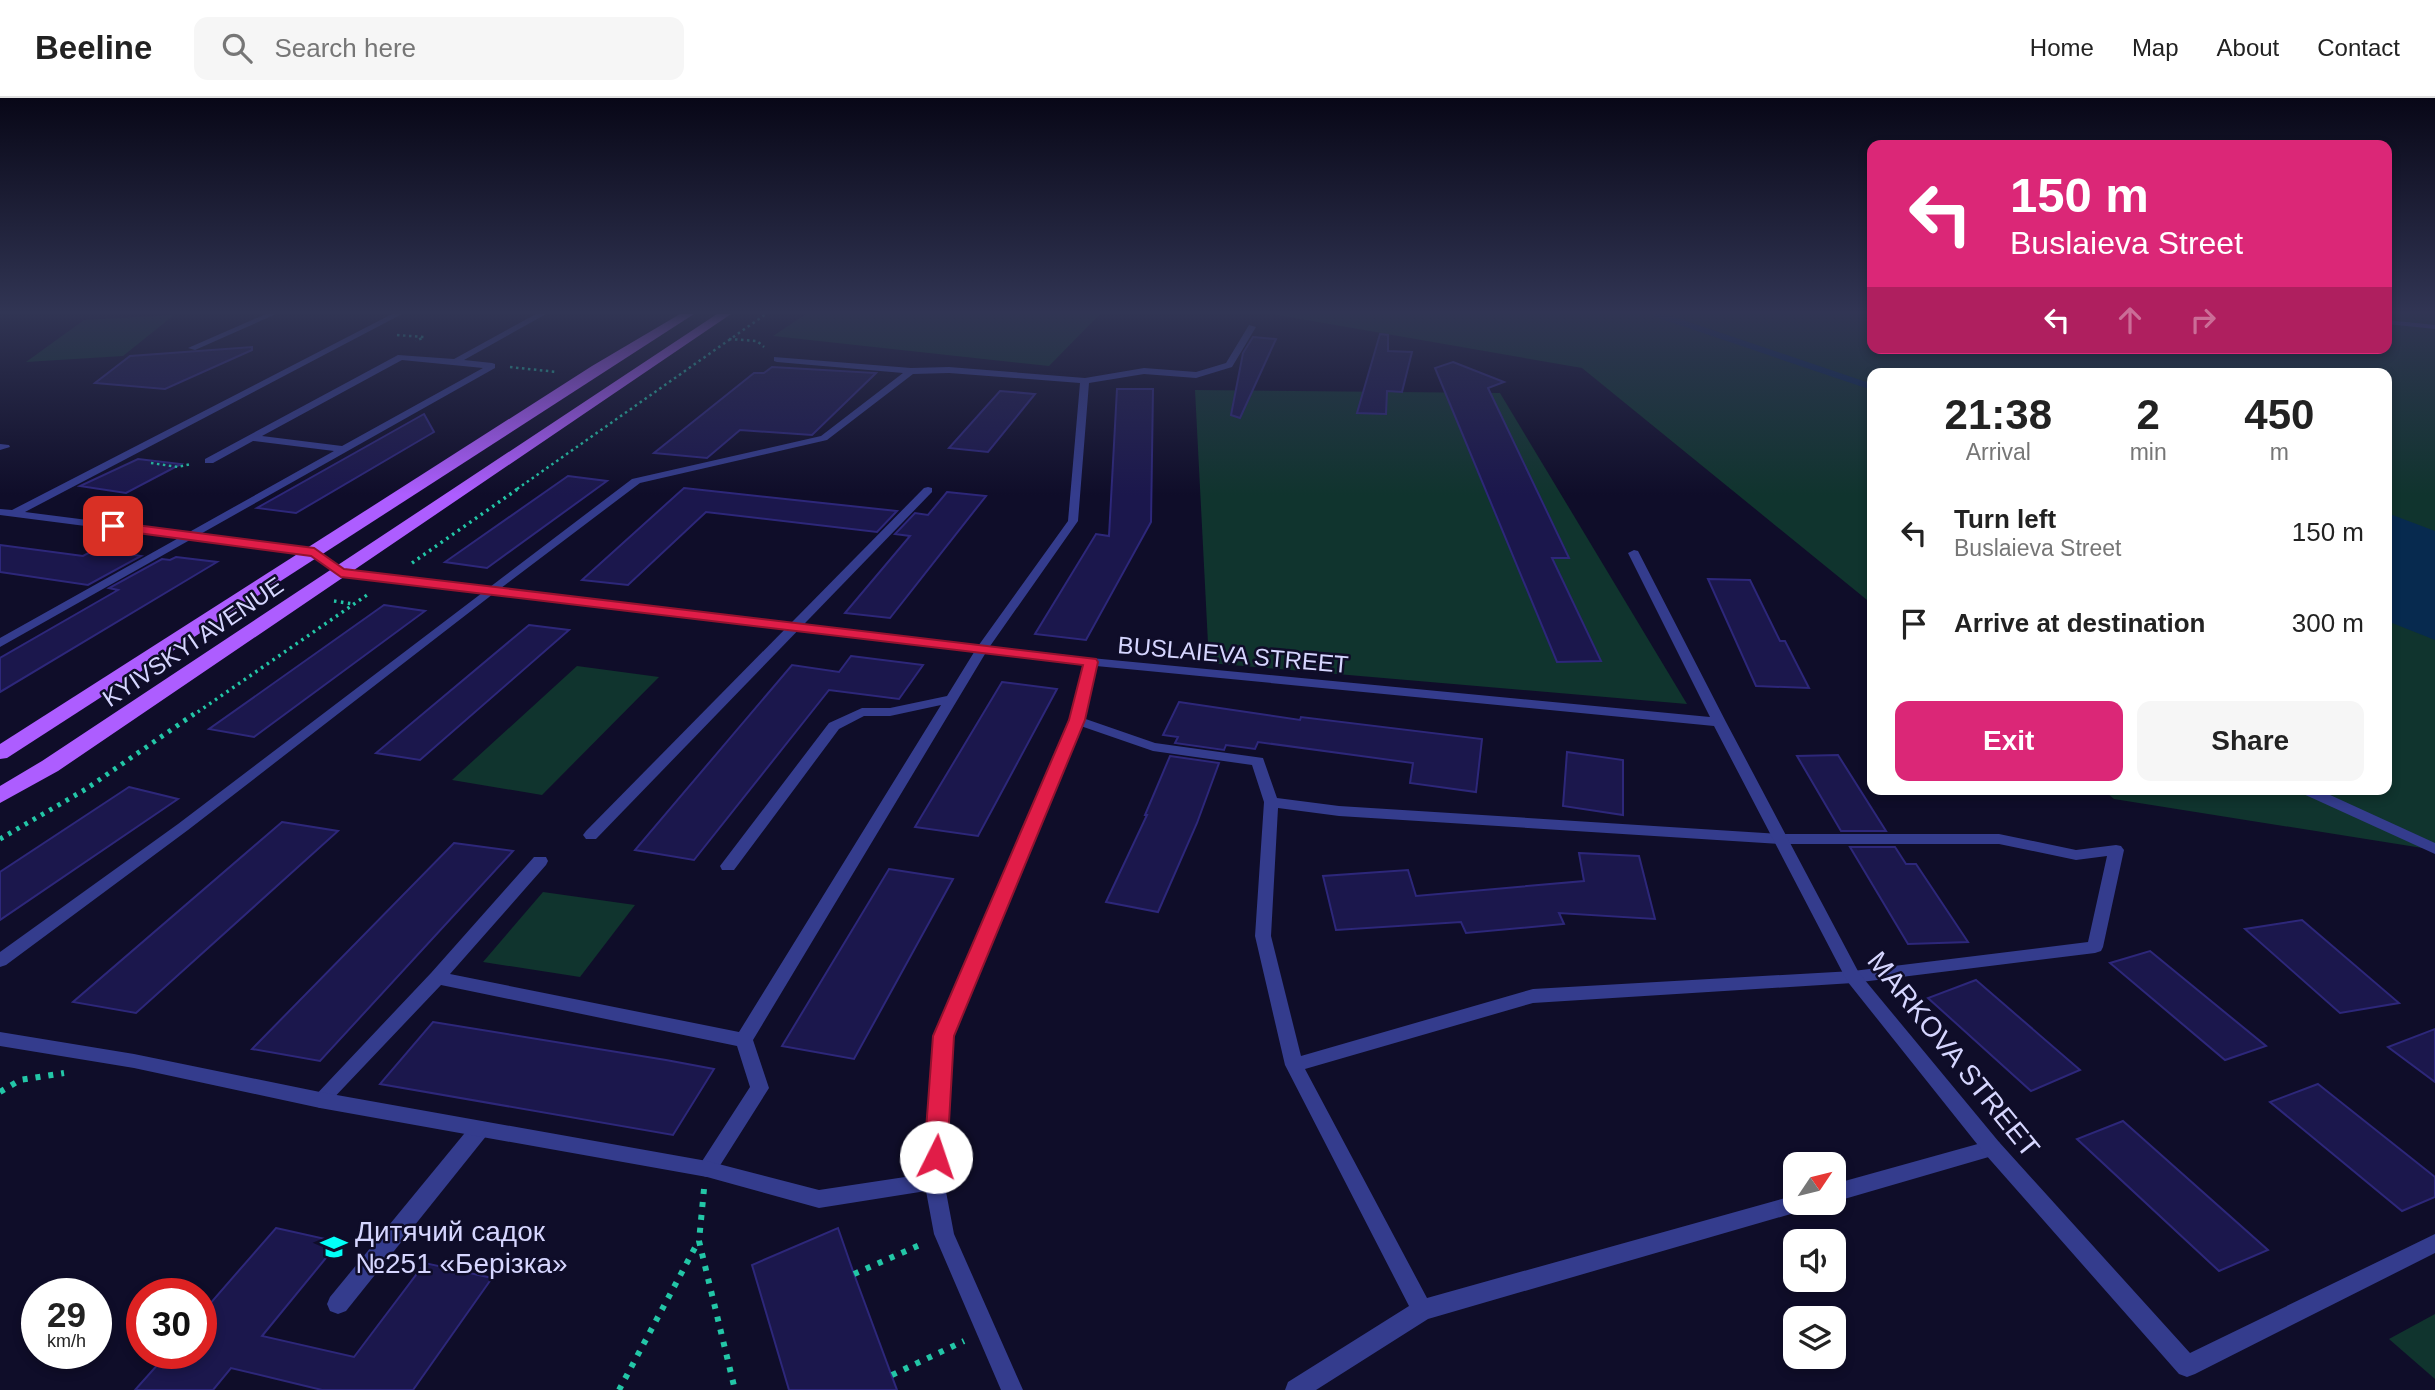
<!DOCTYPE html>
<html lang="en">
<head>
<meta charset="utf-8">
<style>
  body { margin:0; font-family:Arial,sans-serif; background:#f6f6f6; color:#222; height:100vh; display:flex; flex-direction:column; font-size:26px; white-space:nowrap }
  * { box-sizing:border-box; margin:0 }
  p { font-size:23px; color:#767676 }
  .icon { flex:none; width:38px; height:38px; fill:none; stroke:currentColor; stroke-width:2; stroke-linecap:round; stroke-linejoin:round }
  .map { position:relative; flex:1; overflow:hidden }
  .details { position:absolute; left:1867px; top:270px; width:525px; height:427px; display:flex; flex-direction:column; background:#fff; border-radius:14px; box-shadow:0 4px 10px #0003 }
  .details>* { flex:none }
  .top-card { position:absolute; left:1867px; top:42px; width:525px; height:214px; border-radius:14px; box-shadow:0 4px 10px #0003; background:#db2777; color:#fff; overflow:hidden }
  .needle { width:46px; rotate:55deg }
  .tools { position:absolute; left:1783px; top:1054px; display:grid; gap:14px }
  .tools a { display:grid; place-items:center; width:63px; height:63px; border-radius:14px; background:#fff; box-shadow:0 4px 10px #0003; font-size:35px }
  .speed { position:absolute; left:21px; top:1180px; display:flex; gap:14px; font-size:35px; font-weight:700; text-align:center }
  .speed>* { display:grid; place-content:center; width:91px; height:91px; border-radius:50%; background:#fff; box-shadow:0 4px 10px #0003; line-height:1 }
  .speed small { font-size:18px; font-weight:400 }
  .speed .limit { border:10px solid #d22; background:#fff; color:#111 }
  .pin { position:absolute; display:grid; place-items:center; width:60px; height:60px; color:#fff; margin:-30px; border-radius:14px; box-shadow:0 4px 10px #0006 }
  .me { position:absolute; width:77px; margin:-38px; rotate:4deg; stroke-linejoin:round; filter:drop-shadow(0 0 5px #0008) }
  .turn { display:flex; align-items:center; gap:24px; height:147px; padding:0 28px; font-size:32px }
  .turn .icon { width:91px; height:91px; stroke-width:2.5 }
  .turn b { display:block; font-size:49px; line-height:60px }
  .lanes { display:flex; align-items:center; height:66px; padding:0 28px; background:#0003; justify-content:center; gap:35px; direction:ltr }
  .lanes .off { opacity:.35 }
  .eta { display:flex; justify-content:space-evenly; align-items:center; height:119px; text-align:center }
  .eta b { font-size:42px; font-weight:600; line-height:49px }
  .button { display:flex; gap:14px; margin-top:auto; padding:14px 28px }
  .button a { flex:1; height:80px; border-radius:14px; background:#db2777; color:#fff; font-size:28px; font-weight:600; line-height:80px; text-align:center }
  .button a+a { background:#f6f6f6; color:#222 }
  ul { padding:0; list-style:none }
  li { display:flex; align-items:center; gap:21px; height:91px; padding:0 28px }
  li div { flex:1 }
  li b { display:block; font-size:26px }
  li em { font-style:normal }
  header { display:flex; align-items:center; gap:42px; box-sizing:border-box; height:98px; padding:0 35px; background:#fff; border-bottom:2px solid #e0e0e0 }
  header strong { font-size:33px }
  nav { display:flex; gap:38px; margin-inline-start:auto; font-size:24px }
  .search { width:490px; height:63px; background:#f6f6f6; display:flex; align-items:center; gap:18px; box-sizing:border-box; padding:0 24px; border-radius:14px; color:#767676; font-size:26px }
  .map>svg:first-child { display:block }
  .green { fill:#10342e }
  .water { fill:#072a4f }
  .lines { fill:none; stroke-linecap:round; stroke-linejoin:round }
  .stream { stroke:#072a4f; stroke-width:6 }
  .building { fill:#1b174c; stroke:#2d277a; stroke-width:2 }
  .path-far3 { stroke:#23c6a7; stroke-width:2.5; stroke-dasharray:2.5 3.5; stroke-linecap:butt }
  .path-far2 { stroke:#23c6a7; stroke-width:3.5; stroke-dasharray:2.5 4.5; stroke-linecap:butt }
  .path-far1 { stroke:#23c6a7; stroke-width:5; stroke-dasharray:3.5 6; stroke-linecap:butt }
  .path { stroke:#23c6a7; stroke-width:6; stroke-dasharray:5 8; stroke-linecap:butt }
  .lane { fill:#343c8d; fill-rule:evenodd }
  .street { fill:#343c8d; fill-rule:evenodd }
  .primary { fill:#ad5dff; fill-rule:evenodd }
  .route { fill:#e11d48; stroke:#92132f; stroke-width:2 }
  .labels { text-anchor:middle; stroke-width:5; stroke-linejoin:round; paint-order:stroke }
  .street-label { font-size:24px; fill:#d6d6ff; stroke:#0f0d29 }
  .near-street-label { font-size:28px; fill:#d6d6ff; stroke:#0f0d29 }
  .near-poi-label { font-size:28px; fill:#d6d6ff; stroke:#0f0d29; text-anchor:start }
</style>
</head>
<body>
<header>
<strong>Beeline</strong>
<div class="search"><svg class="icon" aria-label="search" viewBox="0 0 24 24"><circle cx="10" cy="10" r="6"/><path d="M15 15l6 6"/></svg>Search here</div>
<nav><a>Home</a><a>Map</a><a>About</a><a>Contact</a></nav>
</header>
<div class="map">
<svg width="2435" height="1292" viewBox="0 0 2435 1292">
  <rect width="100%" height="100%" fill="#0f0d29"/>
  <!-- green -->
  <g class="green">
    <path d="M806,216H1100L1049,268L773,238Z"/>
    <path d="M1272,216H1872V250H2387V216H2435V752L2114,701L2102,691H2387V275H1872V506L1582,270Z"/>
    <path d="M174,217L123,258L26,264L84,222Z"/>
    <path d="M1195,292L1500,295L1687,606L1209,565Z"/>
    <path d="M577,568L659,579L542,697L452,682Z"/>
    <path d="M543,794L635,807L580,879L483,864Z"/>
    <path d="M2435,1216V1281L2389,1241Z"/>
  </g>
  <!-- water -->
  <path class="water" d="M2387,415L2435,433V542L2387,523Z"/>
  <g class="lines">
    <!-- stream -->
    <path class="stream" d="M1656,216L1872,289"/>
  </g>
  <!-- building -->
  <g class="building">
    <path d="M1380,236L1388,237V253L1412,254L1402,294L1387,293L1386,316L1357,315Z"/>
    <path d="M1253,239L1276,241L1240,320L1231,317L1243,255Z"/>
    <path d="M252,249V252L165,291L95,285L130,258Z"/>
    <path d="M1453,264L1504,284L1488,290L1569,460H1552L1601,563L1557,564L1435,270Z"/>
    <path d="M772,269L876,275L812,337L740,332L707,360L654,355L754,275H764Z"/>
    <path d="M1117,291H1153L1151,424L1086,542L1035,536L1096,436L1109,438Z"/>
    <path d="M1000,293L1035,296L988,354L949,350Z"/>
    <path d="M424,316L434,334L296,415L257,410Z"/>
    <path d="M138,361L181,366L126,395L80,388Z"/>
    <path d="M568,378L607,383L487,470L445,464Z"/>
    <path d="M684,390L776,400L897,413L877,434L706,414L628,487L582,482Z"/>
    <path d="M947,394L986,398L890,520L845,515L910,438L895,436L915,415L928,417Z"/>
    <path d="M0,447L83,458L96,451L141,458L88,487L0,474Z"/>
    <path d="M176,459L217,464L0,594V560L118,492L109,490L162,461L170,462Z"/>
    <path d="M1708,481L1750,482L1780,543H1785L1809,590L1756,588Z"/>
    <path d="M384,507L425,513L254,639L209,631Z"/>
    <path d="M529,527L569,532L420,662L376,655Z"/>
    <path d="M851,558L923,567L899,601L829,592L694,762L635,752L792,567L839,574Z"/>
    <path d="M1002,584L1057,591L978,738L915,729Z"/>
    <path d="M1179,604L1300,622L1301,619L1482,641L1476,694L1410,685L1413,665L1258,644L1255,651L1226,647L1224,652L1175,645L1178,639L1163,637Z"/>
    <path d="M1567,654L1623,662V717L1563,708Z"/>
    <path d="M1838,657L1886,733H1841L1797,658Z"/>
    <path d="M1170,658L1219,665L1197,725L1158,814L1106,804L1147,717H1145Z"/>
    <path d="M129,689L178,701L0,822V774Z"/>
    <path d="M282,724L338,733L136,915L73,904Z"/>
    <path d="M454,745L513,753L320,963L252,951Z"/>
    <path d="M1850,749H1895L1906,766H1916L1968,844L1908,846Z"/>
    <path d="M1579,755L1639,758L1655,821L1559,815L1564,826L1466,835L1461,824L1336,832L1323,778L1408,772L1416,798L1584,783Z"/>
    <path d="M889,771L953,781L854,961L782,948Z"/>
    <path d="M2302,822L2399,905L2340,915L2245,831Z"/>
    <path d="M2150,853L2266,948L2225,962L2110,865Z"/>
    <path d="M1976,882L2080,972L2031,993L1928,900Z"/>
    <path d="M433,924L666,962L714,971L673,1037L380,986Z"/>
    <path d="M2435,931V984L2388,949Z"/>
    <path d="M2318,986L2435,1079V1099L2402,1113L2270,1004Z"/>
    <path d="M2123,1023L2268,1152L2219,1173L2077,1041Z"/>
    <path d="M276,1130L339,1144L262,1238L354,1259L425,1165L492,1180L413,1292H322L231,1270L213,1292H135L168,1255H201V1216Z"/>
    <path d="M838,1130L854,1176L897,1292H789L752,1167Z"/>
  </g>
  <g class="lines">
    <!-- path-far3 -->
    <g class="path-far3">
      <path d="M397,237L424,239L416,243"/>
      <path d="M729,241L757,243L764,249"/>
      <path d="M510,269L557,274"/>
      <path d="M151,365L178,369L191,366"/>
      <path d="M517,391L766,216"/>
    </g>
    <!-- path-far2 -->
    <g class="path-far2">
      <path d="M412,465L519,390"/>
      <path d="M334,503L353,506"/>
      <path d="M192,618L367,497"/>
    </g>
    <!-- path-far1 -->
    <path class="path-far1" d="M0,741L86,691L194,616"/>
    <!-- path -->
    <g class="path">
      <path d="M0,994L20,982L64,975"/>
      <path d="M704,1091L699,1143L735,1292"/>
      <path d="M854,1176L924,1145"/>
      <path d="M892,1277L964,1243"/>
      <path d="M619,1292L698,1144"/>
    </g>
    <!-- lane -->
    <g class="lane">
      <path d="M266,216H276L195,252L188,250Z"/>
      <path d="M536,216H546L464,262L492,265L495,266V270L0,549V540L334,353L253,343L213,365H205V361L398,257L454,261ZM402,262L483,270L342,348L262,338Z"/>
      <path d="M1249,227L1256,229L1232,269L1196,280L1144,276L1089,285L1078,423L988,551L753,942L769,990L714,1077L707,1079L700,1077L697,1071L750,989L737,948L441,887L327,1007L320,1010L313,1007L311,1002L431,875L534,759H546L548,763L546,767L450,876L739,934L941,607L890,618H864L839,631L734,772H722L720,768L829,625L862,610H890L947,598L976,551L1068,423L1080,285L949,275L913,276L827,342L640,385L493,496L188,732L6,867L0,869V854L178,726L632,381L821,338L903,275L777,264L774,263V259L911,270L949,269L1085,280L1144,270L1196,274L1226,265Z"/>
      <path d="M0,346L9,347L10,349L0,352Z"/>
      <path d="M928,389L932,390V394L596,741H586L583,737L586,733L924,390Z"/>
      <path d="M1077,618L1155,645L1263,660L1277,700L1339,708L1780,736H1999L2076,752L2116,747L2121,748L2124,752L2103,849L2101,853L2095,855L1853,885L1533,905L1305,971L1427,1200L1796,1097V1104H1811L1808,1110L1801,1113L1428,1221L1316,1292H1285L1288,1284L1409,1208L1285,967L1255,838L1264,704L1252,667L1153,653L1072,625L1070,622L1072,619ZM1278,710L1339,718L1780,746H1999L2076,762L2107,758L2088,844L1853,873L1533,891L1301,958L1271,838Z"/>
      <path d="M480,1023L487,1025L490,1031L487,1037L346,1213L338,1216L330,1213L327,1206L330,1199L473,1025Z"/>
      <path d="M1992,1042L1999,1044L2002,1050L1999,1056L1834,1104V1086Z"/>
    </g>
    <!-- street -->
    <g class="street">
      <path d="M392,216H402L25,414L314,451L344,472L1091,560L1710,619L1628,455L1634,452L1638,453L1726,624L1859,875L1999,1044L2190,1255L2435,1136V1155L2195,1276L2187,1279L2179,1276L1985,1056L1847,883L1714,628L1096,568L1084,622L953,938L944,1083L954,1136L1023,1292H1001L934,1136L926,1093L819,1110L707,1079L320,1010L134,970L0,948V934L134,956L320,994L707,1063L819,1092L925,1076L935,938L1070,622L1084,567L341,478L311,457L0,417V411L12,412Z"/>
      <path d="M2387,222L2435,227V231L2387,226Z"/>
      <path d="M2297,691H2317L2435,745V756L2299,694Z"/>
    </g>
    <!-- primary -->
    <g class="primary">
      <path d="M680,216H694L7,660L0,661V646L592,268Z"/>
      <path d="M717,216H731L58,673L0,705V688L42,663Z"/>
    </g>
  </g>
  <!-- sky -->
  <linearGradient id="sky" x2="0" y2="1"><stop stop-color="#080717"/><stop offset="0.54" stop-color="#313554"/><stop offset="1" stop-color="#313554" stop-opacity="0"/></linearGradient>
  <rect width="2435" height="397" fill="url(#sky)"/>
  <!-- route -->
  <path class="route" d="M113,424L314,450L344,471L1096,561L1098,564L1085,622L954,938L947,1059L943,1066L936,1069L928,1066L924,1059L933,938L1069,622L1083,567L341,479L311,458L108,431V425Z"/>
  <!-- icons -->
  <defs>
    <g id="school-bare" transform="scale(2.1)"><path d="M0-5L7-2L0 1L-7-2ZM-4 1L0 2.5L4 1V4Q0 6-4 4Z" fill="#02fff8" stroke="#0f0d29" stroke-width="2.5" paint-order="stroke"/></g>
  </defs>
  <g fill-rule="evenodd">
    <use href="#school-bare" x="334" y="1149"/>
  </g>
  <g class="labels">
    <!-- street labels -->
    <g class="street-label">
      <text transform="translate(193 544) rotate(-34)" y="8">KYIVSKYI AVENUE</text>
      <text transform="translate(1233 557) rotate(5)" y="8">BUSLAIEVA STREET</text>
    </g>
    <!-- near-street labels -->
    <g class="near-street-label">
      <text transform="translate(1954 956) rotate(51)" y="10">MARKOVA STREET</text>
    </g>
    <!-- near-poi labels -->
    <g class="near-poi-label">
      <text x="355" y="1143">Дитячий садок<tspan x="355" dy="32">№251 «Берізка»</tspan></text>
    </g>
  </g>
</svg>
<div class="tools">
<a><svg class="needle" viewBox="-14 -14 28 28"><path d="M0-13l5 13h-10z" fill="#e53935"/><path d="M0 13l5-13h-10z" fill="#767676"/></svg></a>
<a><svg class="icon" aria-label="sound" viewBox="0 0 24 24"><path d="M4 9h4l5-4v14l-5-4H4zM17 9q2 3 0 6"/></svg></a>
<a><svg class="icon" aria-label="layers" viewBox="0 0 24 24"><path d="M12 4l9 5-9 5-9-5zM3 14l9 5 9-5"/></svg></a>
</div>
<div class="speed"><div>29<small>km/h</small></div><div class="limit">30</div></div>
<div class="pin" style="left:113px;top:428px;background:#d93025"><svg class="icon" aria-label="arrive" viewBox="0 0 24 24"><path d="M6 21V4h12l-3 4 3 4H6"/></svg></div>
<svg class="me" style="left:936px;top:1059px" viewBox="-20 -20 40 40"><circle r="19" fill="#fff"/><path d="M0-13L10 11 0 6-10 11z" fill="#e11d48"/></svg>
<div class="top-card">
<div class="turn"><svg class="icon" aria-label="left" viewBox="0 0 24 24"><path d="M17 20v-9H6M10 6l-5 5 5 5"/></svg><div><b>150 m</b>Buslaieva Street</div></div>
<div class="lanes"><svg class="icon" aria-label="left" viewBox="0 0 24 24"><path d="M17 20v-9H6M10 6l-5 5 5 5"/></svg><svg class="icon off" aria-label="ahead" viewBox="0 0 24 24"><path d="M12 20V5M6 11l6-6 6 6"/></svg><svg class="icon off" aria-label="right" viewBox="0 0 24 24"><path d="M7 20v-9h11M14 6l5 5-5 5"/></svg></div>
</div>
<section class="details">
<div class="eta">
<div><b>21:38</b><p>Arrival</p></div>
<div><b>2</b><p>min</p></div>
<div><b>450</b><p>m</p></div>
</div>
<ul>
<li><svg class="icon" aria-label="left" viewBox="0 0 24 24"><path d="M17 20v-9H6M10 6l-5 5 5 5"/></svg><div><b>Turn left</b><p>Buslaieva Street</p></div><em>150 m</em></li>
<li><svg class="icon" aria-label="arrive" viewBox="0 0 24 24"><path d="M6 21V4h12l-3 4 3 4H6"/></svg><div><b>Arrive at destination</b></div><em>300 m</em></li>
</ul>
<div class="button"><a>Exit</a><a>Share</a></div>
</section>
</div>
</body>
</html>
